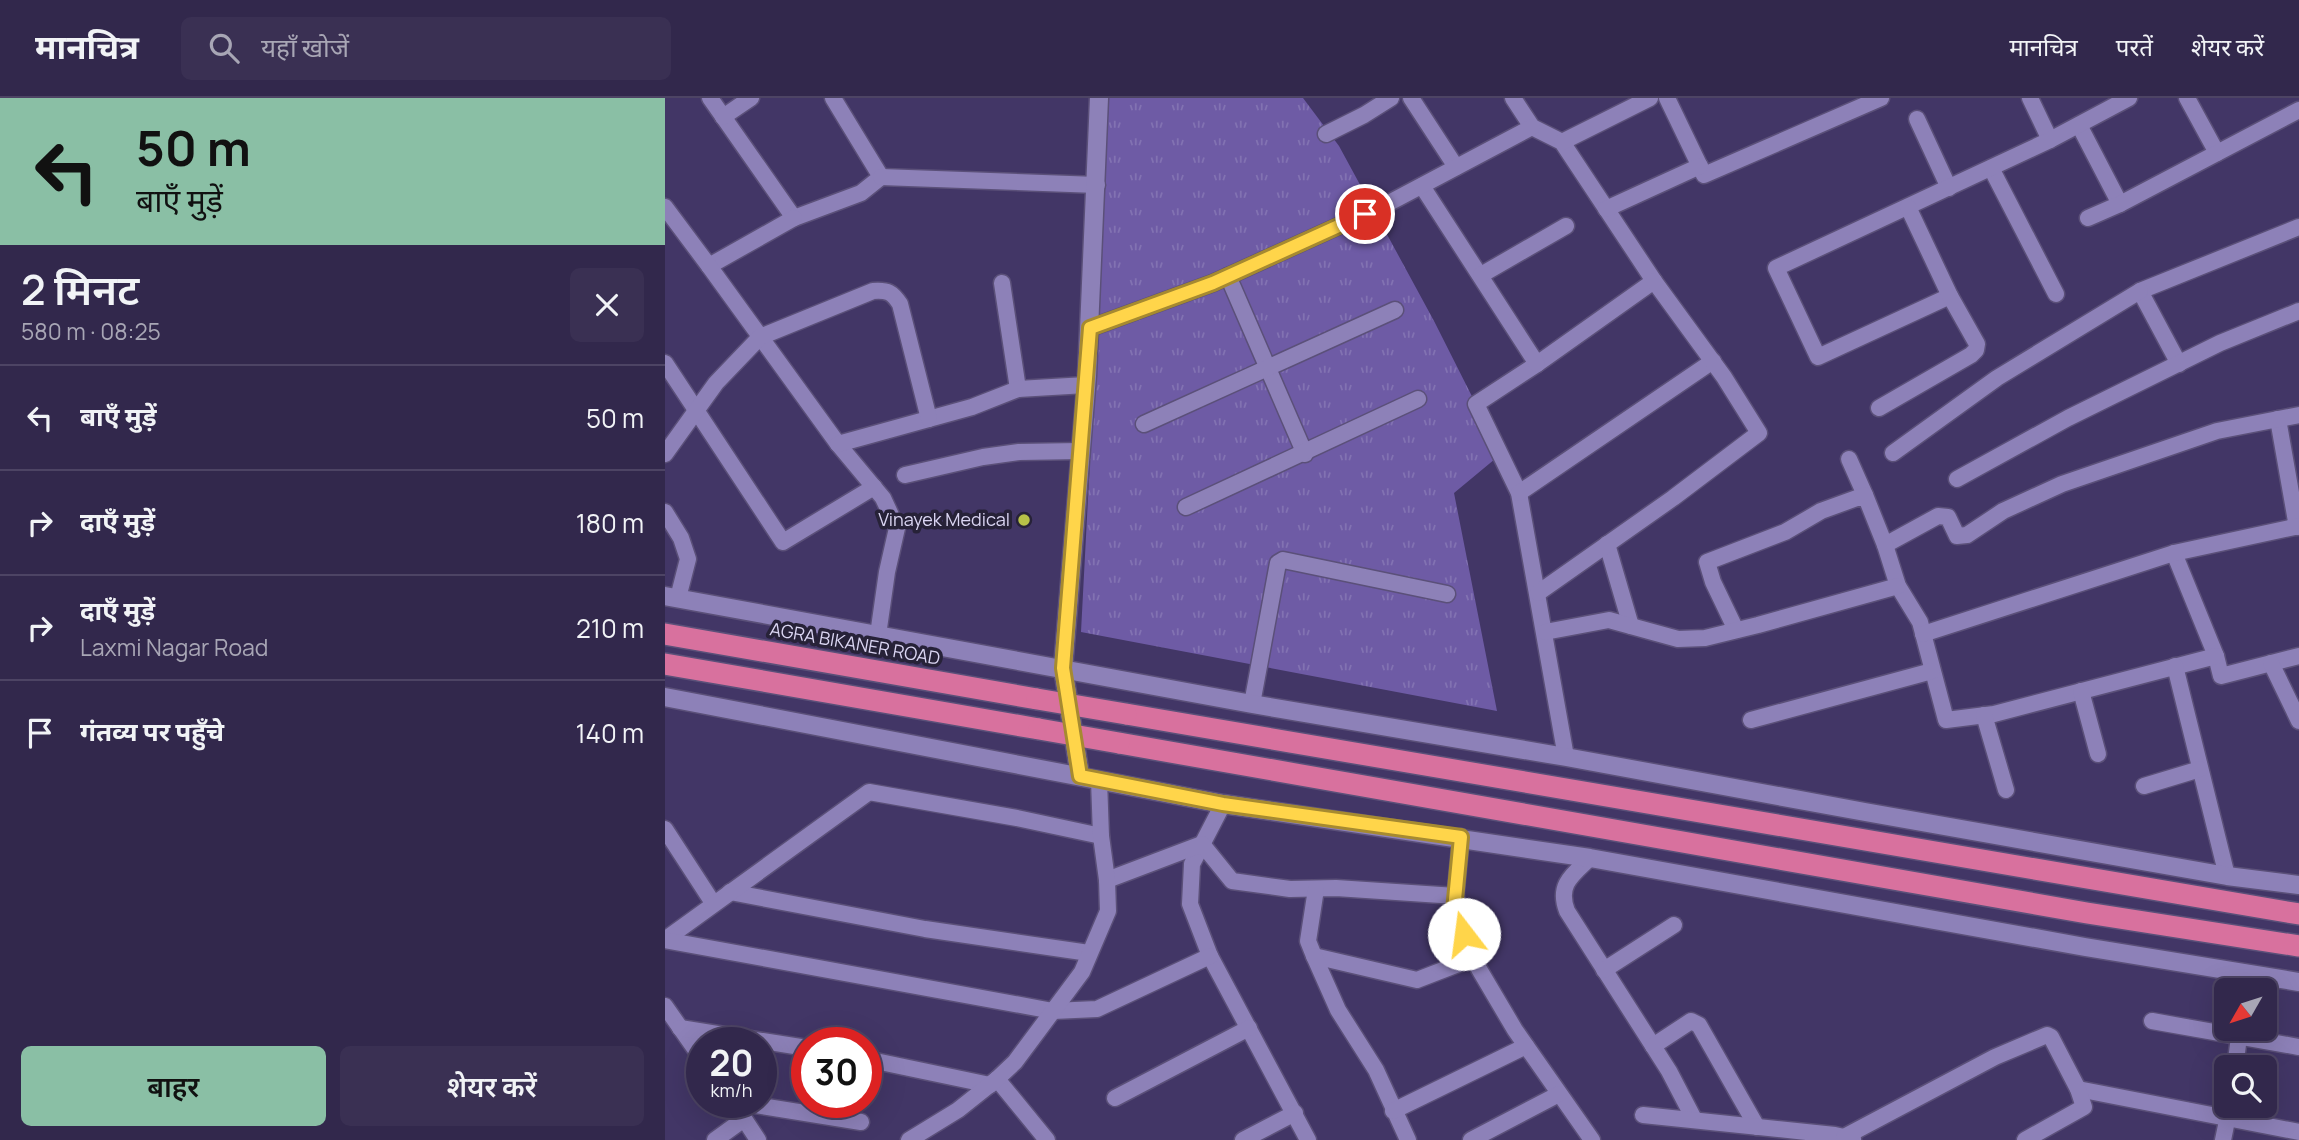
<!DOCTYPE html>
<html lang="hi">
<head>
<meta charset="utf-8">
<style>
  body { margin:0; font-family:Manrope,"Noto Sans Devanagari",sans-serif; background:#3a3053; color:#f1f3f6; height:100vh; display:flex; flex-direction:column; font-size:26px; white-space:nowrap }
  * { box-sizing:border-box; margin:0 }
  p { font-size:23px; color:#a8a6b5 }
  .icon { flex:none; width:38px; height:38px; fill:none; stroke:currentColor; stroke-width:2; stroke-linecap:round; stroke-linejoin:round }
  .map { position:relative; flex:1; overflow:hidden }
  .side { display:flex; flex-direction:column; background:#32284c; width:665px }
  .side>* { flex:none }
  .banner { background:#8abfa5; color:#111; overflow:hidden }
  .needle { width:46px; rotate:231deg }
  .tools { position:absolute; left:1549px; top:880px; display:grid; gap:14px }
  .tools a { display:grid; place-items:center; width:63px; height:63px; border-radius:10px; background:#32284c; box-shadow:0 7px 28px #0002,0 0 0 2px #4d4464; font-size:35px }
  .speed { position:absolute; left:21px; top:929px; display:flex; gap:14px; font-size:35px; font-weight:700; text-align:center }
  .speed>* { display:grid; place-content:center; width:91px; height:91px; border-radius:50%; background:#32284c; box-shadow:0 7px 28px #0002,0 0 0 2px #4d4464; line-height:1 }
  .speed small { font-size:18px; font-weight:400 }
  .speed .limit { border:10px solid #d22; background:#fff; color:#111 }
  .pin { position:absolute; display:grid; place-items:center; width:60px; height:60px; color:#fff; margin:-30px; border:4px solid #fff; border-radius:50%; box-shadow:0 2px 7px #0007 }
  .me { position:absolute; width:77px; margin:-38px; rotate:345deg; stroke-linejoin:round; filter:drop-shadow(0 0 5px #0008) }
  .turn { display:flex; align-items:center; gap:24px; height:147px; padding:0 21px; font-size:32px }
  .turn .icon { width:91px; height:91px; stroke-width:2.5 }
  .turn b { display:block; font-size:49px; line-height:60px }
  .round { display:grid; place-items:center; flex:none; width:74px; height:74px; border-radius:10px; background:#3a3053 }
  .summary { display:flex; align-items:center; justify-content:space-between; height:119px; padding:0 21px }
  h1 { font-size:42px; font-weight:600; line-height:52px }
  .button { display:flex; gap:14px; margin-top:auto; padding:14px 21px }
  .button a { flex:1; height:80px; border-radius:10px; background:#8abfa5; color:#111; font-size:28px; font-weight:600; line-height:80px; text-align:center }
  .button a+a { background:#3a3053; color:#f1f3f6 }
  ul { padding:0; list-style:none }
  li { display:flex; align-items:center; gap:21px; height:105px; padding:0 21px; border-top:2px solid #4d4464 }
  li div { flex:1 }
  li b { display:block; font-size:26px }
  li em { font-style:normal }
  header { display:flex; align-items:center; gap:42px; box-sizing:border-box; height:98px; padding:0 35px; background:#32284c; border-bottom:2px solid #4d4464 }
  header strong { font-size:33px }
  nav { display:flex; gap:38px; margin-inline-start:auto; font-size:24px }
  .search { width:490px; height:63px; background:#3a3053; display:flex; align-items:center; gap:18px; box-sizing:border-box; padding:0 24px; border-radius:10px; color:#a8a6b5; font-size:26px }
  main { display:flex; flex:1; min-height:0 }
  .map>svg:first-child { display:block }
  .grass { fill:url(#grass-tufts) }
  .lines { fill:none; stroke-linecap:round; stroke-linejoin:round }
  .street-casing { stroke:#5b5079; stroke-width:19 }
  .secondary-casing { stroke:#5b5079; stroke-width:21 }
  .highway-casing { stroke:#5b5079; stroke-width:24 }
  .street { stroke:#8d81b8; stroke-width:16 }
  .secondary { stroke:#8d81b8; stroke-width:18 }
  .highway { stroke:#d8719e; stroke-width:21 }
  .highway-bridge-casing { stroke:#5b5079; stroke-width:24; stroke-linecap:butt }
  .highway-bridge { stroke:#d8719e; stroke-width:21 }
  .route-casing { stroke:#a68a30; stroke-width:18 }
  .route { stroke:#ffd54a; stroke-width:12 }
  .poi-dot { fill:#b7c148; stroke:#272238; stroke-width:2.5 }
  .labels { text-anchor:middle; stroke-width:7; stroke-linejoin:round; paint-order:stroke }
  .poi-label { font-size:18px; fill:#dbd6f3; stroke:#272238; text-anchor:end }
  .street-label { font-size:18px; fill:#dbd6f3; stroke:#272238 }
</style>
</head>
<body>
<header>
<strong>मानचित्र</strong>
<div class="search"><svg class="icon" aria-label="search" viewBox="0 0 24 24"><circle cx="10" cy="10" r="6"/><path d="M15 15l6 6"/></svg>यहाँ खोजें</div>
<nav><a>मानचित्र</a><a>परतें</a><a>शेयर करें</a></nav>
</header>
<main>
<section class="side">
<div class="banner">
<div class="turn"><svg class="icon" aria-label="left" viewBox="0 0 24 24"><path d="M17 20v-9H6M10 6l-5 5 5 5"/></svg><div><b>50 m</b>बाएँ मुड़ें</div></div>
</div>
<div class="summary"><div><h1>2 मिनट</h1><p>580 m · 08:25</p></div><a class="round"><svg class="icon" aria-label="close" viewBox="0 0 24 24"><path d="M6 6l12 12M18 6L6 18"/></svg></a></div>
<ul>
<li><svg class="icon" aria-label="left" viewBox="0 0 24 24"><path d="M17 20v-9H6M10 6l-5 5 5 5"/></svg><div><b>बाएँ मुड़ें</b></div><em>50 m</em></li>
<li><svg class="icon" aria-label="right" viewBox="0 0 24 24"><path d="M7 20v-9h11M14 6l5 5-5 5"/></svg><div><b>दाएँ मुड़ें</b></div><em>180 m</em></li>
<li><svg class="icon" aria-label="right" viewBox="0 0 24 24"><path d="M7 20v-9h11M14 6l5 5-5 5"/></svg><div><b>दाएँ मुड़ें</b><p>Laxmi Nagar Road</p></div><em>210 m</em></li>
<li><svg class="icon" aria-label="arrive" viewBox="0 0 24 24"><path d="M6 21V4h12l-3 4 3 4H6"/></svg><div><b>गंतव्य पर पहुँचे</b></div><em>140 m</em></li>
</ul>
<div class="button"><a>बाहर</a><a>शेयर करें</a></div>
</section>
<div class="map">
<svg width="1634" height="1042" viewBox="0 0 1634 1042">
  <defs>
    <pattern id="grass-tufts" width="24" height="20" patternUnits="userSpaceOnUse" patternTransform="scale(1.75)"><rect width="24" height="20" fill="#6e5ba5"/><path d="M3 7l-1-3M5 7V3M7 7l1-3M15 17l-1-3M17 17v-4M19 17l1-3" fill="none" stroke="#8272b2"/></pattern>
  </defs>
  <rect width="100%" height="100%" fill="#423666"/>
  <!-- grass -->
  <path class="grass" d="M444,0H638L674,48L769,223L836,356L789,395L832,613L416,534Z"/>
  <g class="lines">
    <!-- street casing -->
    <g class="street-casing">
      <g id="street">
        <path d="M45,0L129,120L196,95L216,79L168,0"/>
        <path d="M746,0L791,69"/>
        <path d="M848,0L867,29L897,44L989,183L872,266L811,306L854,395L901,659"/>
        <path d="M1002,0L1039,77L1216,0"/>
        <path d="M1365,0L1385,42"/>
        <path d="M1522,0L1552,55"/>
        <path d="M58,19L86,0"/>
        <path d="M1252,21L1284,90"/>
        <path d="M1414,27L1455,106"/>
        <path d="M661,36L699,17L726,0"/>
        <path d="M897,44L985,0"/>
        <path d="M1326,70L1391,196"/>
        <path d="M216,79L432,87"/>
        <path d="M757,88L872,266"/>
        <path d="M0,109L44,168L129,120"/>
        <path d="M941,111L1035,68"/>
        <path d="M1423,120L1455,106L1634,12"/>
        <path d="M44,168L173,346L218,400L232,430L222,474L213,537"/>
        <path d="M816,177L901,128"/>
        <path d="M563,178L640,356"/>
        <path d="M337,185L353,291"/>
        <path d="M1285,198L1153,259L1111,170L1385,42L1464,0"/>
        <path d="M425,230L548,185L722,106L867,29"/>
        <path d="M0,265L118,444L209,389"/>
        <path d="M1514,266L1475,193L1634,129"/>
        <path d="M1214,310L1306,257L1311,252L1312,246L1285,198L1243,109"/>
        <path d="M1613,321L1632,429"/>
        <path d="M479,326L730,212"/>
        <path d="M173,346L307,309L353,291L421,287"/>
        <path d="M1228,355L1332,280L1475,193"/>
        <path d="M0,356L51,285L95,239L208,193C223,192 227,194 235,206L264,321"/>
        <path d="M1184,361L1200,397"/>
        <path d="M240,377L318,359L354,354L415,353"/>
        <path d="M1292,381L1403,320L1555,245L1634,213"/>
        <path d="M854,395L1048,263"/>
        <path d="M521,409L753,301"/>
        <path d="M0,414L16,440L23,461L13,500"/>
        <path d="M942,446L966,528"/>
        <path d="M1220,447L1273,418L1283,419L1292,438L1302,437L1338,413L1397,386L1552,333L1634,317"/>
        <path d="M1509,455L1551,558L1556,578L1634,558"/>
        <path d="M873,495L1008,400L1094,335L1059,279L989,183"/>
        <path d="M1071,532L1048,484L1042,464L1120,434L1156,413L1200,397L1220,447L1233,488L1255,524L1281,622L1329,616L1551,558"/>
        <path d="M880,534L944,522L1013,541L1040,540L1093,527L1233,488"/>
        <path d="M1258,536L1509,455L1634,428"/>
        <path d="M1606,565L1634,623"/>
        <path d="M1510,568L1562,778"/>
        <path d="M1416,593L1433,656"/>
        <path d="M587,606L613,465L618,462L782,496"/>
        <path d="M1319,617L1341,692"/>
        <path d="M1086,622L1267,573"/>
        <path d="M1479,688L1535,671"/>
        <path d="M558,706L527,766L525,806L545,858L643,1042"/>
        <path d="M0,731L48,805"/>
        <path d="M796,739L789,812L814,871L850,932L927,1042"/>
        <path d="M925,760C907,777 892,787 902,813L1004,973L1029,1021"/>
        <path d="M442,782L537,746L567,783L625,791L671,790L791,798"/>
        <path d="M651,791L643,843L649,858L752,882L809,860"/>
        <path d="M65,794L260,831L424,855"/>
        <path d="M1,841L204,694L352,720L436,738"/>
        <path d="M0,842L388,913L432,911L545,858"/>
        <path d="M649,858L673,912L711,972L743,1042"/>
        <path d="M939,872L1009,827"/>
        <path d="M1579,892L1581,875"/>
        <path d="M0,908L37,961"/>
        <path d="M1487,923L1634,949"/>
        <path d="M15,930L142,950"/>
        <path d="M988,948L1026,923L1034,927L1092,1029"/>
        <path d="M201,961L325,987"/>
        <path d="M1570,970L1575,931"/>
        <path d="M332,981L382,1042"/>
        <path d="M1413,991L1634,1034"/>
        <path d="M450,1000L584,930"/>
        <path d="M68,1004L93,1042"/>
        <path d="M72,1004L196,1024"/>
        <path d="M728,1013L861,948"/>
        <path d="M978,1017L1170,1037L1188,1041"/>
        <path d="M1179,1039L1330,959L1382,937L1386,939L1413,991L1419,1009L1360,1042"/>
        <path d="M50,1042L79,1021"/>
        <path d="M244,1042L293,1012L332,981L350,964L417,874L443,813L442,782L436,738L434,682"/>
        <path d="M578,1042L630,1015"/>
        <path d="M806,1042L894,996"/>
        <path d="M1558,1042L1565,1008"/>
      </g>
    </g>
    <!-- secondary casing -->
    <g class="secondary-casing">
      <g id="secondary">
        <path d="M0,498L587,606L901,659L1200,714L1562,778L1634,787"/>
        <path d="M0,599L558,706L925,760L1420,849L1634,884"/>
        <path d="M415,678L398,570L422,278L434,0"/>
      </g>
    </g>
    <!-- highway casing -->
    <g class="highway-casing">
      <g id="highway">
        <path d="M0,536L372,601"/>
        <path d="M0,566L374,631"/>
        <path d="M461,616L1634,816"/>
        <path d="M454,645L1422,815L1634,848"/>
      </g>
    </g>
    <!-- street -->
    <use href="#street" class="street"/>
    <!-- secondary -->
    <use href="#secondary" class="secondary"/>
    <!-- highway -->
    <use href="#highway" class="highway"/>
    <!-- highway-bridge casing -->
    <g class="highway-bridge-casing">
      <g id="highway-bridge">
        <path d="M372,601L461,616"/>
        <path d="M374,631L454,645"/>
      </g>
    </g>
    <!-- highway-bridge -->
    <use href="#highway-bridge" class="highway-bridge"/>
  </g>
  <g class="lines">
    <!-- route casing -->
    <g class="route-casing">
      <path id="route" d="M700,116L548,185L425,230L398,570L415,678L558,706L796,739L789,812L799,836"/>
    </g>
    <!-- route -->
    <use href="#route" class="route"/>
  </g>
  <!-- markers -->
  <circle class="poi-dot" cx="359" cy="422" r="7"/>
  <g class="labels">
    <!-- poi labels -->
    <g class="poi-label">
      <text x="345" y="428">Vinayek Medical</text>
    </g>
    <!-- street labels -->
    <g class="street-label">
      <text transform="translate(190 546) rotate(10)" y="6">AGRA BIKANER ROAD</text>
    </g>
  </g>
</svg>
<div class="tools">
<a><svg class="needle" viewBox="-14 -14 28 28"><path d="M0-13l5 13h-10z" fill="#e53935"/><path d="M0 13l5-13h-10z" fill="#a8a6b5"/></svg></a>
<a><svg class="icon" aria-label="search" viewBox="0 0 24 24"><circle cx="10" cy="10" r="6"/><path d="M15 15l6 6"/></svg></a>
</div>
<div class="speed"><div>20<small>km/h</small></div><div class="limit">30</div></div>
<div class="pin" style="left:700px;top:116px;background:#d93025"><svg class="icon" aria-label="arrive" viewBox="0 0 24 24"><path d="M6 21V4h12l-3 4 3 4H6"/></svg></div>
<svg class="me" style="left:799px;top:836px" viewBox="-20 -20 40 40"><circle r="19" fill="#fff"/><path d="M0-13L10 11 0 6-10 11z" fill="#ffd54a"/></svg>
</div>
</main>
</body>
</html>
